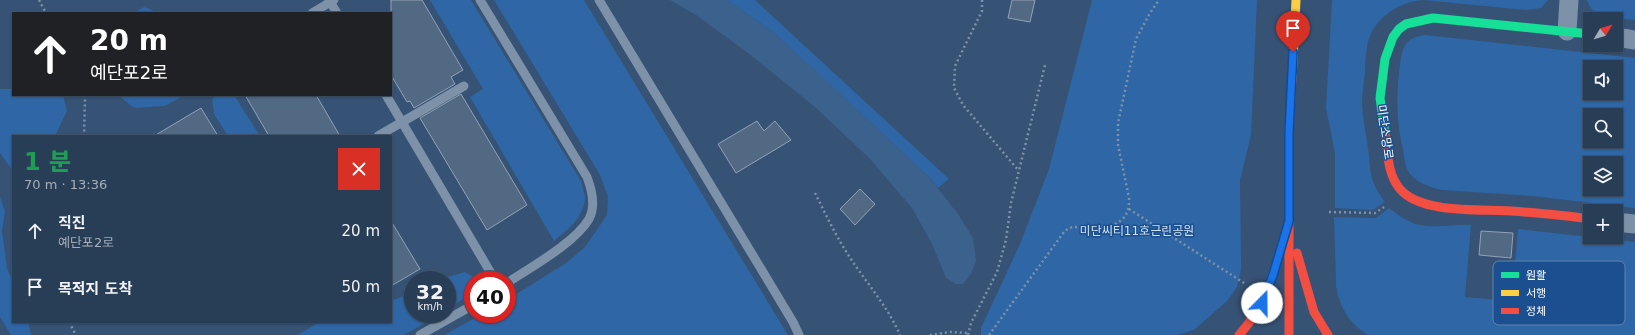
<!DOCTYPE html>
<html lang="ko">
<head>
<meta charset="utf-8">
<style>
  body { margin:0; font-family:"DejaVu Sans","Noto Sans KR",sans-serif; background:#344961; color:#f1f3f6; height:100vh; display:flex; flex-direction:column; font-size:15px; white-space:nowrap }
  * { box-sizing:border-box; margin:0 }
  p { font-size:13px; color:#a5aeba }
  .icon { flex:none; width:22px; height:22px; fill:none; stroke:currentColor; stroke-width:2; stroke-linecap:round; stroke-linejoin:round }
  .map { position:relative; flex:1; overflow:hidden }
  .side { position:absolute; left:12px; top:135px; width:380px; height:188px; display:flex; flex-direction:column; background:#283e57; border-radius:0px; box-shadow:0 1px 3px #0004,0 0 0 1px #44576d }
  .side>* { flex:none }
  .guide { position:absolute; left:12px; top:12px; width:380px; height:84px; border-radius:0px; box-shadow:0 1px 3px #0004,0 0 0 1px #44576d; background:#202124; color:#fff; overflow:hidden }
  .needle { width:26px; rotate:52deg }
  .controls { position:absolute; left:1583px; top:12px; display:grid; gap:8px }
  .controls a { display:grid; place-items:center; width:40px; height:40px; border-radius:0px; background:#283e57; box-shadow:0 1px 3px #0004,0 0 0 1px #44576d; font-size:20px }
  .speed { position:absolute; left:404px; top:271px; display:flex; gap:8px; font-size:20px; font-weight:700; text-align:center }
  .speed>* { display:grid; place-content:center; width:52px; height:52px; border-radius:50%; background:#283e57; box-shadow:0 1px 3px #0004,0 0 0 1px #44576d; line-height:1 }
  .speed small { font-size:10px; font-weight:400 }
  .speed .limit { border:6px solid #d22; background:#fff; color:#111 }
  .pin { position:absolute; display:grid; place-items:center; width:34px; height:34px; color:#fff; margin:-41px -17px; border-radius:50% 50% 50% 0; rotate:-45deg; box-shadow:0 0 4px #0007 }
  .pin .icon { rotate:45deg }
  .me { position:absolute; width:44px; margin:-22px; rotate:22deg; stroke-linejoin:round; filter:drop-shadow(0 0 3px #0008) }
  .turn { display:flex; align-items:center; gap:14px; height:84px; padding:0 12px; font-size:18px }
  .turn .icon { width:52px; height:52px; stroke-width:2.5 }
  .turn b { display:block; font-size:28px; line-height:34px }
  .round { display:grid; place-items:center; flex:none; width:42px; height:42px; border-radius:0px; background:#344961 }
  .summary { display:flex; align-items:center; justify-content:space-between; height:68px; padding:0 12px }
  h1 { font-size:24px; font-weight:800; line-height:30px; color:#1e9e55 }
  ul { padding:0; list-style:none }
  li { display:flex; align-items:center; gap:12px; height:56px; padding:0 12px }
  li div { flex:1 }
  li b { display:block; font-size:15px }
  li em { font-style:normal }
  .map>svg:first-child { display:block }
  .green { fill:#2f66a5; fill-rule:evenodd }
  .water { fill:#3b618d }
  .building { fill:#526984; stroke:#92a2b6 }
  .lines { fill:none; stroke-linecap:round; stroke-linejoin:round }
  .path { stroke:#7d92a8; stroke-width:2.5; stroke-dasharray:2 3; stroke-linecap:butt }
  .lane { stroke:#7d92a8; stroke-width:9 }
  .street { stroke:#7d92a8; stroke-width:19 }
  .fast { stroke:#16e098; stroke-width:9 }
  .slow { stroke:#ffcf43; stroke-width:9 }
  .jam { stroke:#f24e42; stroke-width:9 }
  .route-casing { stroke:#114b97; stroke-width:10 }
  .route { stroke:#1a73e8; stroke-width:7 }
  .labels { text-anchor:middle; stroke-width:3; stroke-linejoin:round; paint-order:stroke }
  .street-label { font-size:12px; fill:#fff; stroke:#1b4f8f }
  .park-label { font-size:12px; fill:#cfe3fa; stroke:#1b4f8f }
  .key { fill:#1b4f8f; stroke:#5f84b1; stroke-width:1 }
  .key-label { font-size:11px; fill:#fff }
</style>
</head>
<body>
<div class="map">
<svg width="1635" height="335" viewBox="0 0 1635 335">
  <rect width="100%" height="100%" fill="#365274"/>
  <!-- green -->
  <g class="green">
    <path d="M430,0H471L581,181C582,186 584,192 585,197C585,217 567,230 554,241L470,97L483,89Z"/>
    <path d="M494,0H584L788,335H444L482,314H507V300L566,263L585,247L607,215L608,197L600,175Z"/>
    <path d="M727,0H755L949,179L938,188L930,178L773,32Z"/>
    <path d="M1092,0H1257L1251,135L1240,180L1241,258V270L1237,287L1228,300L1194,330L1177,335H981V328L1020,244L1049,169Z"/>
    <path d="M1332,0H1548L1541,8L1526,10L1423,0C1399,2 1375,17 1368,42C1366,51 1365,62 1365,72C1364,83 1362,94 1362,105C1363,118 1365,130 1367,142C1372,169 1366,177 1385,202L1373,210L1335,208V153L1326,108Z"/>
    <path d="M1587,0H1635V20C1614,17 1596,25 1587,0Z"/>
    <path d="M144,7L159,13H133Z"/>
    <path d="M1425,35L1635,58V208L1532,196L1442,190C1429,187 1416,183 1408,171C1405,165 1404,157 1403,150C1396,121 1396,94 1400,65C1401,58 1402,49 1406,44C1410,38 1418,36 1425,35ZM1590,67H1616V93H1590ZM1590,115H1616V141H1590ZM1590,163H1616V189H1590Z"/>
    <path d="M0,89H13V95H63L67,111L55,136H13V171L0,153Z"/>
    <path d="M118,95H185L165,106L134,108Z"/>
    <path d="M217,95H234L260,136H228L214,114L212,99Z"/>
    <path d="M0,197L5,211L2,231L7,268L13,283V322H28L31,335H11L0,317Z"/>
    <path d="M1389,208C1397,214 1406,221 1416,224C1433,229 1453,224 1471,225L1465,297L1512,301L1518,229L1635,242V335H1368C1349,323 1340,308 1336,286L1334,217L1376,218Z"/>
    <path d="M465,272L477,279L473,280V292L447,310V280H438Z"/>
    <path d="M413,292V314H441L404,335H297L320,322H391V301Z"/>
  </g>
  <!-- water -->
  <path class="water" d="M670,0H727L732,3L773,32L817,72L930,178L958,214L973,238L976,261L971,274L963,284H956L946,278L932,244L912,208L870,159L815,107L748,53L696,15Z"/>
  <!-- building -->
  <g class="building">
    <path d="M391,0H422L463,70L451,77L455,84L414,108L410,101L407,102L391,75Z"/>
    <path d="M1012,0H1035L1030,22L1008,18Z"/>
    <path d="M461,94L527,205L487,230L420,118Z"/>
    <path d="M245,95H316L340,136H269Z"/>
    <path d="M201,108L218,136H154Z"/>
    <path d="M757,121L764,131L775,121L791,140L736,173L718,144Z"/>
    <path d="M860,189L875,204L855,225L840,209Z"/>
    <path d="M391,221L420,269L391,286Z"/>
    <path d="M1481,231L1513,233L1511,258L1479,255Z"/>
  </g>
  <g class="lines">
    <!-- path -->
    <g class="path">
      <path d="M39,0L46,13"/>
      <path d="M982,0V11L955,66L954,88L963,105L1019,171"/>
      <path d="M83,95L85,99L84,136"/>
      <path d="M815,193C825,213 835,234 847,253C864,280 887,305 900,335"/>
      <path d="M1129,209L1244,283"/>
      <path d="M1329,212L1375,213L1384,207"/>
      <path d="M69,322L76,335"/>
      <path d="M930,335L950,332L969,333"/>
      <path d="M968,335L971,323L997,272L1006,240L1011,203L1045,65"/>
      <path d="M989,335L1064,232L1069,228L1074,227C1098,228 1131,231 1129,198L1118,145V123L1136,39L1150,13L1159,0"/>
    </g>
    <!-- lane -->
    <g class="lane">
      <path d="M329,0L337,13"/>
      <path d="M480,0L587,177C592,190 596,206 589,219C575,243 531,267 507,283"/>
      <path d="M599,0L793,322L799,335"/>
      <path d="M312,13L334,0"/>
      <path d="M386,95L495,280"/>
      <path d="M378,136L464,86"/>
      <path d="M420,335L473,305"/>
    </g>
    <!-- street -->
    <g class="street">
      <path d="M1567,31L1569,0"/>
      <path d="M1616,37L1635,40"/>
      <path d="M1616,222L1635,224"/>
    </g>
    <!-- fast -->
    <path class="fast" d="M1385,134L1380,98L1385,59L1393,37L1399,29L1406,24L1433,18L1590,34"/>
    <!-- slow -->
    <path class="slow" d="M1292,80L1296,0"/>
    <!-- jam -->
    <g class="jam">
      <path d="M1385,134C1388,152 1387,174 1400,189C1421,214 1481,209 1511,211C1538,213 1564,215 1590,219"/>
      <path d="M1297,253L1314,312L1328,335"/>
      <path d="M1239,335C1263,309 1273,277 1282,244"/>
      <path d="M1289,335V132L1292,80"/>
    </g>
  </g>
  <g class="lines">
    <!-- route casing -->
    <g class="route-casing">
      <path id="route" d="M1262,303L1273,275L1289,221V132L1293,52"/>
    </g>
    <!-- route -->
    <use href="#route" class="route"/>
  </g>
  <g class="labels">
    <!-- street labels -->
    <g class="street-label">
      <text transform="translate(1385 132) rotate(82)" y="4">미단소망로</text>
    </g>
    <!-- park labels -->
    <g class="park-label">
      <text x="1137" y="235">미단씨티11호근린공원</text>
    </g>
  </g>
  <!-- legend -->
  <rect x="1493" y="261" width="132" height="64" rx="6" class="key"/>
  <rect x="1501" y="272" width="18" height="6" fill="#16e098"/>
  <rect x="1501" y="290" width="18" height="6" fill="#ffcf43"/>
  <rect x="1501" y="308" width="18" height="6" fill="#f24e42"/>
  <g class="key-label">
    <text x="1526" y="279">원활</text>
    <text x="1526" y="297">서행</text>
    <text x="1526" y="315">정체</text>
  </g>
</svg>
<div class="controls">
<a><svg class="needle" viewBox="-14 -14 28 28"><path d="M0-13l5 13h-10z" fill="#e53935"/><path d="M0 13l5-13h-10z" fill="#a5aeba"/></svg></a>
<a><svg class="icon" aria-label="sound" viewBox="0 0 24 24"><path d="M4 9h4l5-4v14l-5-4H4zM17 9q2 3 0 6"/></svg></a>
<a><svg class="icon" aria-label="search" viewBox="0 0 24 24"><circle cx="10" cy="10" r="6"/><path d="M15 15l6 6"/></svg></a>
<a><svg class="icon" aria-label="layers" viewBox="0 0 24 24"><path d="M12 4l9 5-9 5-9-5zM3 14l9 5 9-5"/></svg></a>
<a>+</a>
</div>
<div class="speed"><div>32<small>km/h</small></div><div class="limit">40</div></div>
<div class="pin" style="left:1293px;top:52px;background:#d93025"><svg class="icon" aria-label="arrive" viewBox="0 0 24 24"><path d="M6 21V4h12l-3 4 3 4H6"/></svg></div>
<svg class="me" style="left:1262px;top:303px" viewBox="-20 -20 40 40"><circle r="19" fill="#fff"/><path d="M0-13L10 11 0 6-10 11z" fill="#1a73e8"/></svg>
<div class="guide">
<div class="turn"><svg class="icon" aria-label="ahead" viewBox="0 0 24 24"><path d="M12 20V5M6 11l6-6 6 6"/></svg><div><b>20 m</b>예단포2로</div></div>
</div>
<section class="side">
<div class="summary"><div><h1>1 분</h1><p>70 m · 13:36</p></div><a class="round" style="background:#d93025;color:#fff"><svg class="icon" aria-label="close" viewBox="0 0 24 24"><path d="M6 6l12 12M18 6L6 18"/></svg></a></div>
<ul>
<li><svg class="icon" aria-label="ahead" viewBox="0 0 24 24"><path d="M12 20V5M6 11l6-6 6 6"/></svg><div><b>직진</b><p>예단포2로</p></div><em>20 m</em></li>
<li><svg class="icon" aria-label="arrive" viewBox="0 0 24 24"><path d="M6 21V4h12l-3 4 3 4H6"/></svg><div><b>목적지 도착</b></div><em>50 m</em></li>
</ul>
</section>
</div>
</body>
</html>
